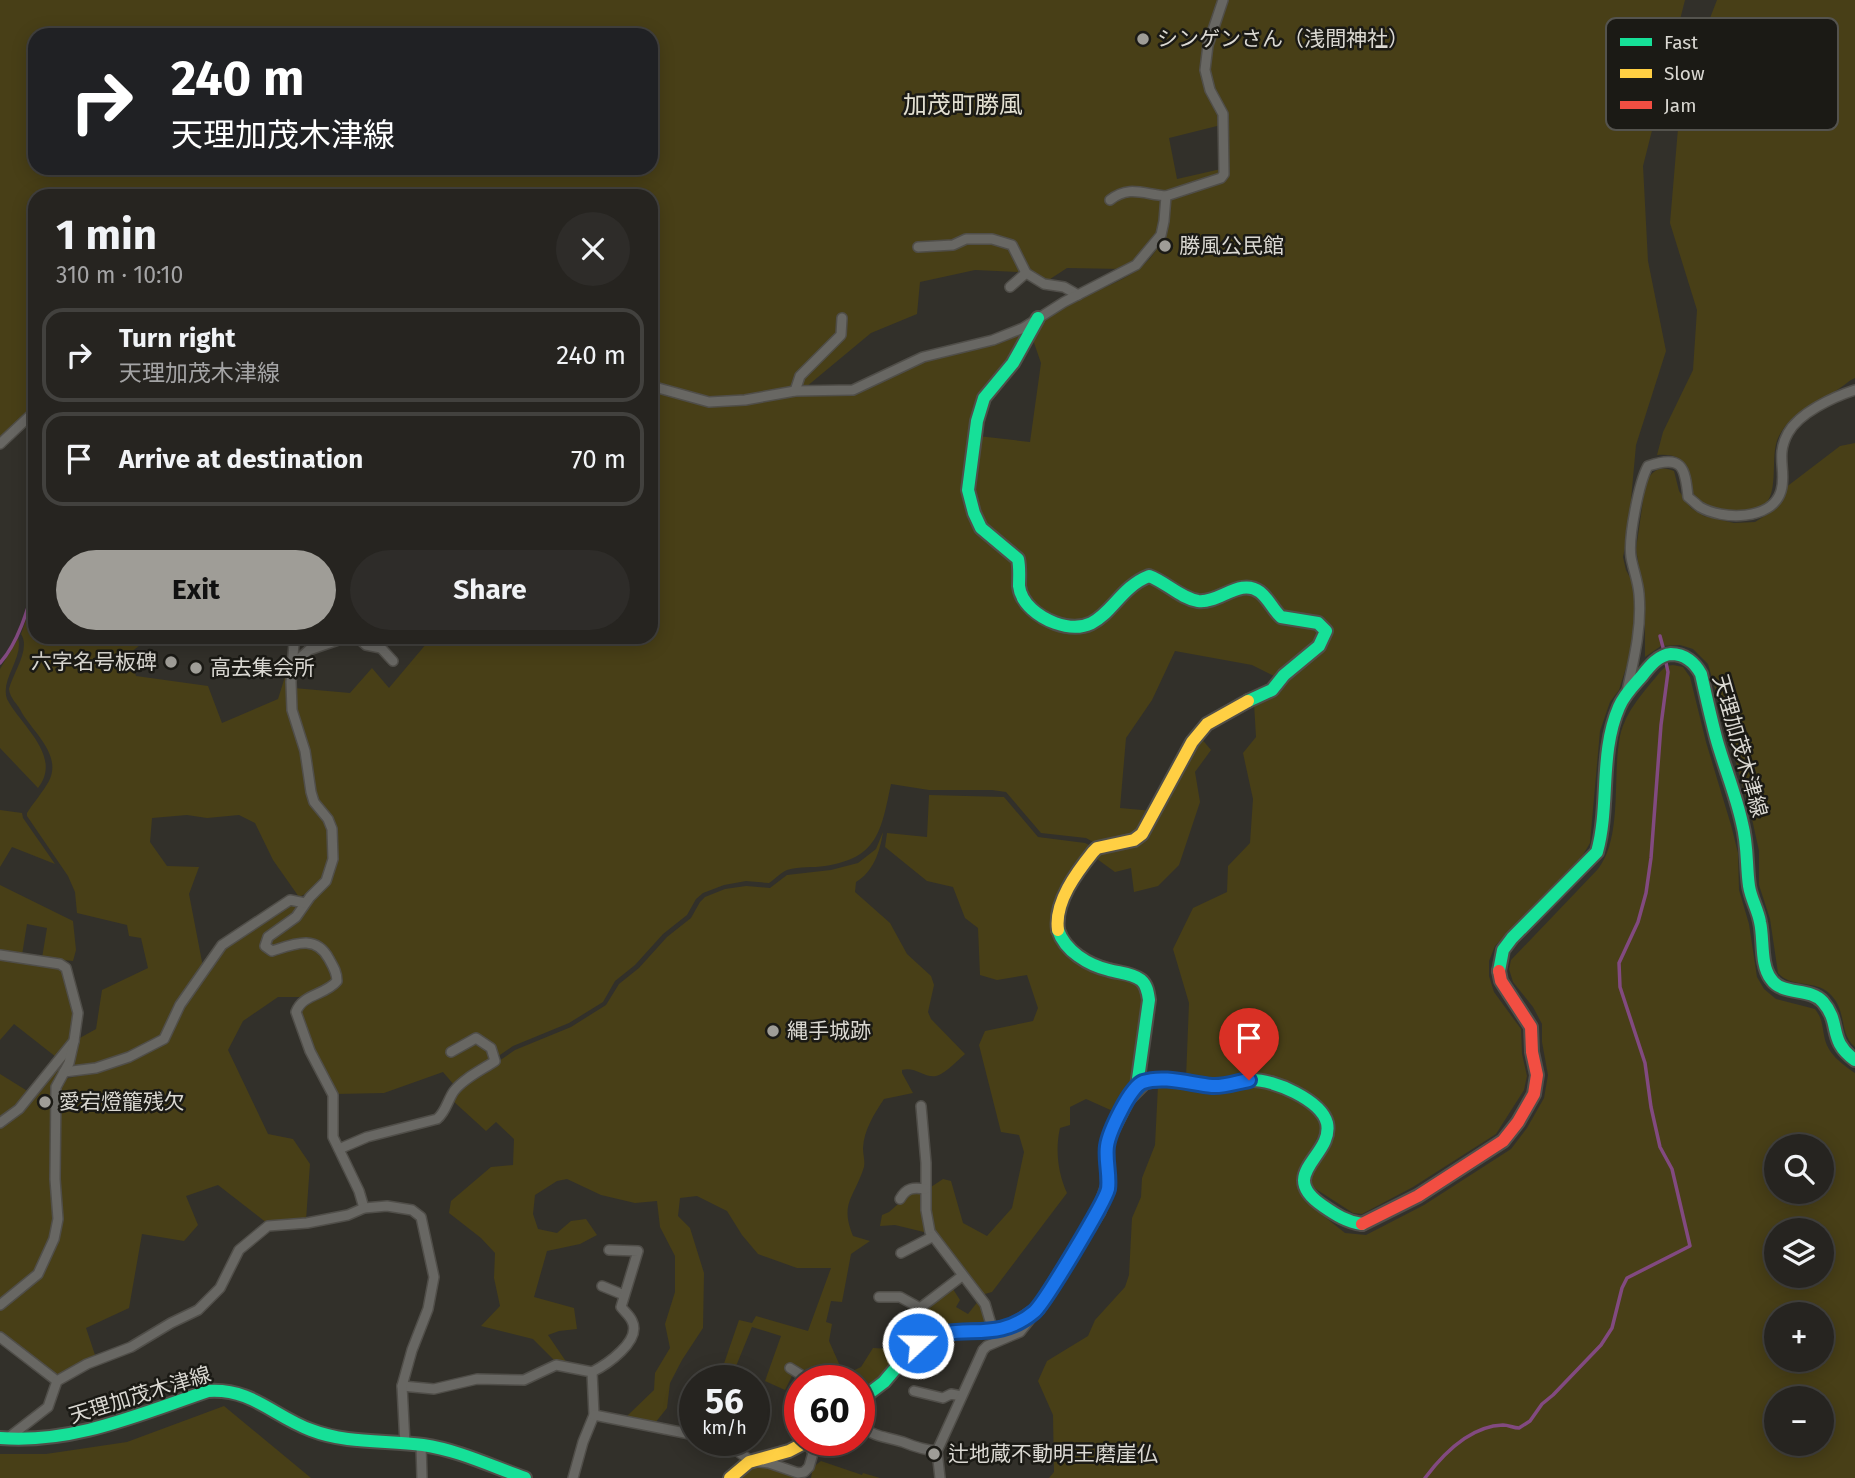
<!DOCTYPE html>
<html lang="en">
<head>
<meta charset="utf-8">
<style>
  body { margin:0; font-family:"Fira Sans","Noto Sans JP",sans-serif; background:#2e2c29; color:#f1f3f6; height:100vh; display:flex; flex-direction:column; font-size:26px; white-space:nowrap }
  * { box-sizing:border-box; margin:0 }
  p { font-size:23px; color:#a4a4a5 }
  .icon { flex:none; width:38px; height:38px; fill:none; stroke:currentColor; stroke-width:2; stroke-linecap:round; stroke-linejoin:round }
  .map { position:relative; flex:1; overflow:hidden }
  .panel { position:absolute; left:28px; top:189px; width:630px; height:455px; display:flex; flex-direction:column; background:#262420; border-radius:21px; box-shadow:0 4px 18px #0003,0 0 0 2px #42413e }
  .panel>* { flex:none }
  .banner { position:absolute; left:28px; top:28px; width:630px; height:147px; border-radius:21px; box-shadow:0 4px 18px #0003,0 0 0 2px #42413e; background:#202124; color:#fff; overflow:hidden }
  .tools { position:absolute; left:1764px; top:1134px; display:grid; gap:14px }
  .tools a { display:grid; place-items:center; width:70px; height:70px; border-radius:50%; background:#262420; box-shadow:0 4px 18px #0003,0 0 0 2px #42413e; font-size:35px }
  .speed { position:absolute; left:679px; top:1365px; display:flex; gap:14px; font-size:35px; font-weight:700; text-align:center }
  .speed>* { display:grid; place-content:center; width:91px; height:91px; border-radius:50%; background:#262420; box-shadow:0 4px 18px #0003,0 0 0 2px #42413e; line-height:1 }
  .speed small { font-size:18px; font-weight:400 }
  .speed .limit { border:10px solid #d22; background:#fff; color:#111 }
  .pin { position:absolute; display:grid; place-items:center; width:60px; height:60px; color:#fff; margin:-72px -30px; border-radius:50% 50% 50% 0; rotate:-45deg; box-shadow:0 0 7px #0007 }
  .pin .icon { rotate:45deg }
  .me { position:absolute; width:77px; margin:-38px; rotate:69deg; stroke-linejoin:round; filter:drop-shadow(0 0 5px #0008) }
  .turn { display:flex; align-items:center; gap:24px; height:147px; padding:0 28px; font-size:32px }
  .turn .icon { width:91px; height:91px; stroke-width:2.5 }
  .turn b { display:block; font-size:49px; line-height:60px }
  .round { display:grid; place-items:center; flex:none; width:74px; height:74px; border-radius:37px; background:#2e2c29 }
  .head { display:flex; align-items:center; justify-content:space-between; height:119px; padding:0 28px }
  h1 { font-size:42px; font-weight:700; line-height:52px }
  .primary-button { display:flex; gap:14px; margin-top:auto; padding:14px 28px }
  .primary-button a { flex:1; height:80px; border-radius:42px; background:#9f9d97; color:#111; font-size:28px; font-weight:700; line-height:80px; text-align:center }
  .primary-button a+a { background:#2e2c29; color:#f1f3f6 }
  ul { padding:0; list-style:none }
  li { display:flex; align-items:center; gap:21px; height:94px; margin:0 14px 10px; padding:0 14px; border:4px solid #42413e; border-radius:21px }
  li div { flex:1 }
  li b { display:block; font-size:26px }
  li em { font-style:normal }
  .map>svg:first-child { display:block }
  .green { fill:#483f17; fill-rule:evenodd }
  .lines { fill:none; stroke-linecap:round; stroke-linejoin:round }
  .stream { stroke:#824a80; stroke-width:3.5 }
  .street-casing { stroke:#504e49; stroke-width:12 }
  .fast-casing { stroke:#504e49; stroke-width:16 }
  .slow-casing { stroke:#504e49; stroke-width:16 }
  .jam-casing { stroke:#504e49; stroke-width:16 }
  .street { stroke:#686763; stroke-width:9 }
  .fast { stroke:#16e098; stroke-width:12 }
  .slow { stroke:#ffcf43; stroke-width:12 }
  .jam { stroke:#f24e42; stroke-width:12 }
  .route-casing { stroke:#114b97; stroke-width:18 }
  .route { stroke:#1a73e8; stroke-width:12 }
  .poi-dot { fill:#9f9d97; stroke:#1b1a15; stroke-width:2.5 }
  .labels { text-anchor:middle; stroke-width:5; stroke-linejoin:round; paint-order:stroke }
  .poi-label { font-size:21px; fill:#dad8d2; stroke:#1b1a15; text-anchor:start }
  .street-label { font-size:21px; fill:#dad8d2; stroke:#1b1a15 }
  .quarter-label { font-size:24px; fill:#e2dfd1; stroke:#1b1a15 }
  .key { fill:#1b1a15; stroke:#54534e; stroke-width:2 }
  .key-label { font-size:19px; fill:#dad8d2 }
</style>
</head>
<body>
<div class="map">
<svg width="1855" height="1478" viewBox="0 0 1855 1478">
  <rect width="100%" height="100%" fill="#32302a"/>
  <!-- green -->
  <g class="green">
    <path d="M0,0H1220C1213,20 1197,50 1202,71C1207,90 1218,106 1221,125L1169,138L1177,179L1221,169L1219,176L1162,194L1161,220L1157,234L1134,262L1123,269L1067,268L1041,285L1020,272L975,270L920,282L917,314L871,333L806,387L710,399L651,382V196H35V405L0,437ZM35,35H651V168H35Z"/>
    <path d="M1225,0H1685L1643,166L1648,261L1666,351L1636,445L1628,533L1623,557L1626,570L1633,583L1636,607L1635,632L1631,652L1619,690L1610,702L1600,731L1590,843L1583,855L1495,946L1489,961V976L1494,992L1521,1029L1522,1054L1527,1076L1524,1090L1496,1134L1413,1187L1362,1214L1353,1213L1308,1184V1181L1333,1137L1335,1126L1330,1112L1291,1082L1266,1076L1222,1081L1186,1078L1189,1003L1173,949L1193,908L1227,892L1228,866L1250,843L1253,799L1243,753L1256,737L1254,703L1329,631L1287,615L1263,590L1202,598L1153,574L1104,613L1079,624L1043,614L1024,594L1023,567L988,532L971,489L978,436L1030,442L1041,363L1032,337C1069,275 1167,302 1170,199L1223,182L1228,176L1226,125L1212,89L1207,60Z"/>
    <path d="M1717,0H1855V378C1848,381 1844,386 1837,390C1817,403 1791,412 1779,436C1766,460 1789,514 1741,512C1728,511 1705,507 1696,497C1680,478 1695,452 1657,455L1663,432L1693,370L1697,310L1670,223L1681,93Z"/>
    <path d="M1028,331L982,397L971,514L1013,557L1023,604L1079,630L1146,580L1189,601L1242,591L1255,592L1274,616L1316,626L1320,637L1278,678L1252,665L1175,651L1152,700L1126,738L1120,808L1153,811L1132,837L1097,844L1086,838L1041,833L1006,792L992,790H929L891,784C881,831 878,858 825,866C813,868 800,866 787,870C780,873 775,879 769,883L746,881L724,885L703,893L696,899L687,915L663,934L635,965L615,981L603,1002L569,1023L513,1046L455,1086L443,1072L384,1093L336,1094L313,1050L300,1012L303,1005L329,992L339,971L327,947L318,942L270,947V939L299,919L308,905L329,883L336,859V840L317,800L295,709L294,688L350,693L372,668L389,688L432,637H651V390L709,406L746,404L796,395L853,394L925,361Z"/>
    <path d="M1855,443V1047C1838,1033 1848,1010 1829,993C1815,980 1791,988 1778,973L1770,919L1759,885V851L1752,819L1708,664L1693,649L1680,645L1661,646L1645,657V604L1636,549L1645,487C1649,472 1659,464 1674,471L1679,491L1691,508L1704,516L1734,523L1755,522L1774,510L1782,499L1785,488L1840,446Z"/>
    <path d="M35,593V637H150L130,653L136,676L208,686L222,723L278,699L289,664L287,702L302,752L308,793L325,821L330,835L328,869L316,889L299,897L273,860L255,823L239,815L207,818L187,815L152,818L150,842L167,866L199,867L189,894L203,967L165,1034L127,1054L96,1065L73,1069L71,1066L78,1049V1039L96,1029L102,990L148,968L141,938L129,936L127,925L77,913L75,892L68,876L27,816V813C33,803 43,792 49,781C62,755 34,733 22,713C18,704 10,699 9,689C13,673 31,649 21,634Z"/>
    <path d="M18,638C24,658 0,679 7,699C21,726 63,756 38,788L0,748V669Z"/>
    <path d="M1673,665L1683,667L1690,677L1706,742L1731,825L1738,853L1739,890L1749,924L1757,977L1764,989L1776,999L1815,1009C1822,1018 1822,1024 1824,1035C1827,1054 1841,1063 1855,1073V1478H1049L1054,1472L1053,1415L1038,1381L1047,1361L1088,1336L1095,1320L1125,1287L1129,1275L1132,1218L1141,1197L1142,1178L1155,1145L1158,1086L1264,1087L1284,1094L1307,1108L1319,1118L1321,1131L1298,1174L1297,1181L1301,1194L1305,1201L1345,1233L1366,1235L1424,1205L1511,1149L1527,1128L1544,1098L1548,1075L1542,1042V1024L1533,1007L1513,982L1509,969L1511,960L1598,869C1623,837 1612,776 1620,736C1626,710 1644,692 1660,672L1666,666ZM1776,1146H1822V1192H1776ZM1776,1230H1822V1276H1776ZM1776,1314H1822V1360H1776ZM1776,1398H1822V1444H1776Z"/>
    <path d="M1200,737L1211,750L1195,772L1200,802L1179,865L1158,886L1134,892L1131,868L1115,872L1093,856L1099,851L1126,846L1171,788Z"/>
    <path d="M929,795L1004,797L1038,837L1085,843L1093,847L1061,895L1058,940L1135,981L1145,992L1132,1080L1115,1112L1086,1099L1070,1107V1125L1060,1128C1055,1150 1058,1173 1067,1193L992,1292L981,1295L932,1231L928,1189L943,1179L951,1181L963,1223L987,1236L1012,1208L1024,1152L1019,1135L1001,1132L979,1045L985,1031L1033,1021L1038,1008L1027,975L997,980L980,975L978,928L965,918L953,887L927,881L885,847L887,833L927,837Z"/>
    <path d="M0,810L22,813L23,818L55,864L12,847L0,867Z"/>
    <path d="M883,832C880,852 873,872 856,882L855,892L890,923L907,954L931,976L934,985L928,1012L931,1019L965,1054C958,1060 945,1074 936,1076C924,1078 915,1066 902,1070V1073L913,1093L884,1099C874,1114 864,1130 863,1148C863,1156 866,1163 863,1170C853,1199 840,1204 853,1236L870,1241L851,1254L842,1302L831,1301L826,1322L832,1324L829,1341L844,1375L861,1367L873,1348L890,1349L912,1329C907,1357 880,1378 859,1396V1381H818L796,1368L785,1390L765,1381L781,1336L752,1327L730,1381H718L739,1320L752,1323L756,1316L808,1331L831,1268H797L758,1254L742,1235L727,1211L697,1196L680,1198L678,1216L690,1228L704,1273L703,1328L682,1360L670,1383L667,1408L655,1423L626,1417L654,1390L655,1373L670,1348L665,1324L675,1292V1256L660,1227L657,1201L635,1203L601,1195L567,1179L557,1181L535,1195L533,1214L538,1229L557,1233L571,1221L586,1219L597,1235L580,1244L547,1251L534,1297L574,1308L577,1329L559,1331L548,1335L567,1363L556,1362L533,1339L481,1326L500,1306L494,1278L495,1253L481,1238L449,1213L451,1201L491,1167L513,1165L514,1139L496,1122L486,1131L452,1100L458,1089L515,1050L571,1027L606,1005L619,984L639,968L667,937L691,918L700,902L705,897L725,889L746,886L770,888L787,875L831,870L858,863L876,849Z"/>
    <path d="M0,885L73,921L76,950L73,961L42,958L47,928L27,924L22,955L0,952Z"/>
    <path d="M291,904H298L299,908C295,912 291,917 287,921C275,930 259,932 263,950L273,955C295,948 314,938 327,963C330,969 332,973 333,979L330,984L303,997H278L243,1021L228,1050L268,1134L293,1139L310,1164L306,1220L267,1223L218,1185L186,1196L198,1225L184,1241L142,1234L129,1308L86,1328L96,1358L58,1375L54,1374L0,1333V1309L40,1276L46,1269L57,1240L59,1087L64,1079L97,1072L130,1061L167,1042L183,1007L225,948Z"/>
    <path d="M0,958L59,967L64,970L75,1013L71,1040L56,1057L14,1024L0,1040Z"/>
    <path d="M69,1053L56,1079L55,1219L51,1239L36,1272L0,1301V1127C26,1116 51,1075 69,1053Z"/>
    <path d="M0,1074L29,1092L17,1107L0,1120Z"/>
    <path d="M912,1192H923L928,1233L895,1225L880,1226L882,1215L889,1212Z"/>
    <path d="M951,1286L960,1300L956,1307L968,1314L979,1300L989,1322L984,1326L916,1338L922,1309Z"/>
    <path d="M224,1406L311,1478H0V1454H46L127,1442Z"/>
    <path d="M821,1461L862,1475L863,1473L880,1478H811L813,1467Z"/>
    <path d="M754,1468H767L795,1478H741Z"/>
  </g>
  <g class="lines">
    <!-- stream -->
    <g class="stream">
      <path d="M1660,636L1664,651"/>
      <path d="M0,663C18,643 28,609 35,584"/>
      <path d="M1425,1478C1443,1454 1470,1426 1503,1425C1509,1425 1513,1428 1519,1428L1530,1421L1542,1404L1553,1395L1601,1345L1612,1328L1622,1288L1627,1278L1690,1246L1672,1169L1660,1147L1651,1107L1645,1063L1620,987L1619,963L1638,922L1646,893L1651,858L1661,725L1668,672L1665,658"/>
    </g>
    <!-- street casing -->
    <g class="street-casing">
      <g id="street">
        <path d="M1110,200C1129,185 1143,194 1166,196"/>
        <path d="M918,247L953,245L966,239H992L1012,245L1026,273L1044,284L1064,287L1078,295"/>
        <path d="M1010,287L1026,273"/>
        <path d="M651,386L709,402L745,400L795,391L853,390L923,357L993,340L1023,328L1064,302L1136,265L1161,235L1164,221L1166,196L1221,178L1224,174L1223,114L1210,90L1205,70L1208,45L1223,0"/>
        <path d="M795,391L800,376L841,335L842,318"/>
        <path d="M0,444L35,411"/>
        <path d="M292,637L294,643L291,682L292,710L305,751L311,792L314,802L328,819L332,829L333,859L326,881L310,897L296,917L268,937L265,946L272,951C294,944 316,934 329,959C333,966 337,972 337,981C326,995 302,994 296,1012L310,1051L333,1095V1137L359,1191L364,1208"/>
        <path d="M357,637L366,645L381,648L393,661"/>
        <path d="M292,665L309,650L347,637"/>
        <path d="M1627,691C1634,659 1642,627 1639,594C1638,581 1633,569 1631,557C1628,538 1639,482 1648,466C1682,455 1685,466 1688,497C1692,500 1696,504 1700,507C1722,520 1772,521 1781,491C1787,471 1775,456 1788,433C1799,413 1833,397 1855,390"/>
        <path d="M0,955L60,964L66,968L78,1013L74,1041L19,1109L0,1123"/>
        <path d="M64,1072L96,1068L129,1057L164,1039L180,1005L222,945L290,900L305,903"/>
        <path d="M921,1106L926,1163V1210L930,1232L985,1304L993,1331"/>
        <path d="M339,1149L367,1137L437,1119C446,1112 448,1099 454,1091C464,1078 482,1070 495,1061L491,1048L476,1038L451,1052"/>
        <path d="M900,1199C906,1188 913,1187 925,1189"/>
        <path d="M901,1253L932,1237"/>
        <path d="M602,1286L624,1295"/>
        <path d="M879,1297H900L920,1308"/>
        <path d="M0,1305L38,1274L54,1239L58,1219L55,1179L56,1087L69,1063L74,1041"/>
        <path d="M0,1337L57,1381"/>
        <path d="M911,1349L920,1308L962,1276"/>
        <path d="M790,1368L811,1381"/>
        <path d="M592,1372C606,1365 642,1341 632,1321C630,1316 624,1311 621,1307L638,1251L609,1250"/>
        <path d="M402,1386L434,1389L477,1379L524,1380L556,1365L592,1372L594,1415L583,1442L573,1478"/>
        <path d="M914,1391L943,1398L951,1394L961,1396"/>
        <path d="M594,1415L695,1435"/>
        <path d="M859,1426C878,1438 884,1436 903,1442C915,1447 924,1450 937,1451L940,1478"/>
        <path d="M8,1438L48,1407L57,1381L87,1364L131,1347L171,1323L198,1310L220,1288L239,1250L268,1226L307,1223L348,1215L364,1208L387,1206L412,1210L421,1217L434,1277L428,1309L412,1350L402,1386L405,1444"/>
        <path d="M710,1440L736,1450L751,1461L769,1463L798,1473L804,1472L809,1467L813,1453L807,1442"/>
        <path d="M421,1445L422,1478"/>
        <path d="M937,1451L983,1350L987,1346L1020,1332L1031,1318"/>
      </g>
    </g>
    <!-- fast casing -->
    <g class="fast-casing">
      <g id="fast">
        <path d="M1038,318L1013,363L984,398L977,421L968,490L974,513L981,528L1018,559C1020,568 1019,577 1019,586C1021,604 1039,617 1055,623C1106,641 1110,591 1149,576C1166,582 1180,598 1198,601C1219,604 1240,577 1260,592C1269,599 1273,610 1281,617L1318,623L1326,631L1319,646L1284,675L1272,690L1248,701"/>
        <path d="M1058,930C1065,951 1088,965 1109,970C1119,973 1132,973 1141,980C1147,985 1148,993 1149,1000L1137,1086"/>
        <path d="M1499,971L1503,950L1512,938L1597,852C1610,805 1599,753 1619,707C1624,695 1633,686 1641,677C1649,667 1658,655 1671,654C1685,654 1695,663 1701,674C1706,696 1711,719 1717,741C1725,769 1736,795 1742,823C1748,846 1746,865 1749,886C1751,899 1758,910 1760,922C1764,939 1760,965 1771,979C1782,996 1810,987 1823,1002C1842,1024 1827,1040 1855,1060"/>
        <path d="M859,1401L884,1382L906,1356L925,1339L945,1332L1001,1329L1013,1325L1038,1309L1099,1211L1108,1185L1106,1149L1109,1137L1128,1099L1145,1082C1169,1076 1190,1085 1214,1086C1227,1086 1239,1080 1251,1080C1273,1079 1321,1100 1327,1123C1334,1156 1275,1174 1323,1206C1336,1215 1347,1222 1362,1224"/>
        <path d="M0,1438C73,1444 140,1414 208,1391C252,1388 273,1416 311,1430C347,1444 386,1440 423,1445C458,1450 491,1466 525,1478"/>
      </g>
    </g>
    <!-- slow casing -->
    <g class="slow-casing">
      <g id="slow">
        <path d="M1058,930C1054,902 1077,872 1093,852L1097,848L1134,840L1142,834L1192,742L1207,724L1248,701"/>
        <path d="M730,1478L749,1462L789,1451L810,1440"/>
      </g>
    </g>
    <!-- jam casing -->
    <g class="jam-casing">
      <path id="jam" d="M1362,1224L1418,1196L1503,1141L1518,1122L1534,1094L1537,1075L1532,1052L1531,1027L1501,981L1499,971"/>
    </g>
    <!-- street -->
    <use href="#street" class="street"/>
    <!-- fast -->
    <use href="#fast" class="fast"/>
    <!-- slow -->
    <use href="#slow" class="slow"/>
    <!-- jam -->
    <use href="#jam" class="jam"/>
  </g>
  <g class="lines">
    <!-- route casing -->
    <g class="route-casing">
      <path id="route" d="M918,1343C960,1319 993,1346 1034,1312C1044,1304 1105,1202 1108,1189C1110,1175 1105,1160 1107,1146C1109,1132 1130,1087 1143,1082C1164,1075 1191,1084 1212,1086C1224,1087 1237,1082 1249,1080"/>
    </g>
    <!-- route -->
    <use href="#route" class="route"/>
  </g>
  <!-- markers -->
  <g class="poi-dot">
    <circle cx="1143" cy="39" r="7"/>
    <circle cx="1165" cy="246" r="7"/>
    <circle cx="171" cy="662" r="7"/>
    <circle cx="196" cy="668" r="7"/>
    <circle cx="773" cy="1031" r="7"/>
    <circle cx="45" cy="1102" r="7"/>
    <circle cx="934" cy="1454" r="7"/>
  </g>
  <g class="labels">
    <!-- poi labels -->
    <g class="poi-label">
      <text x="1157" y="46">シンゲンさん（浅間神社）</text>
      <text x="1179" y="253">勝風公民館</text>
      <text x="157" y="669" text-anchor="end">六字名号板碑</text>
      <text x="210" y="675">高去集会所</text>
      <text x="787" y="1038">縄手城跡</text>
      <text x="59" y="1109">愛宕燈籠残欠</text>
      <text x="948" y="1461">辻地蔵不動明王磨崖仏</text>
    </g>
    <!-- street labels -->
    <g class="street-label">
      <text transform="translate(1740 746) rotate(74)" y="7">天理加茂木津線</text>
      <text transform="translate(140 1395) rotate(-17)" y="7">天理加茂木津線</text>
    </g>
    <!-- quarter labels -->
    <g class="quarter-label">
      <text x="963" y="113">加茂町勝風</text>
    </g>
  </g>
  <!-- legend -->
  <rect x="1606" y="18" width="232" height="112" rx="10" class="key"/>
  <rect x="1620" y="38" width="32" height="8" fill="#16e098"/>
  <rect x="1620" y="69" width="32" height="9" fill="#ffcf43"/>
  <rect x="1620" y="101" width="32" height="8" fill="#f24e42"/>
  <g class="key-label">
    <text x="1664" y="49">Fast</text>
    <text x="1664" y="80">Slow</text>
    <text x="1664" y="112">Jam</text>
  </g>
</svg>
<div class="tools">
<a><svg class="icon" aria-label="search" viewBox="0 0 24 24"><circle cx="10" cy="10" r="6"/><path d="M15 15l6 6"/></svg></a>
<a><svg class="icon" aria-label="layers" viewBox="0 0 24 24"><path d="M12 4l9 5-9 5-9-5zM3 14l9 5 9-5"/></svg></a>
<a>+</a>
<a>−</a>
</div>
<div class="speed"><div>56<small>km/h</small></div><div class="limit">60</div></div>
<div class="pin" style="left:1249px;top:1080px;background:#d93025"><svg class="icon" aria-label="arrive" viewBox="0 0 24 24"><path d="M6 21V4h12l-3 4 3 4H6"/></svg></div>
<svg class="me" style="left:918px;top:1343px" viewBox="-20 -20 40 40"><circle r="17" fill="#1a73e8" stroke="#fff" stroke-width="3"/><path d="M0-11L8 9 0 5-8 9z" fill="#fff"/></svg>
<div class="banner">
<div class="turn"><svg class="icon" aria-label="right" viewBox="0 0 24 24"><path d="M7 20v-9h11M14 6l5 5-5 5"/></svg><div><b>240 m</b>天理加茂木津線</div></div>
</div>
<section class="panel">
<div class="head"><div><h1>1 min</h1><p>310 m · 10:10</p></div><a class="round"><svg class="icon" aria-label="close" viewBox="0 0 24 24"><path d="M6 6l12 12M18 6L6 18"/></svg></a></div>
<ul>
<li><svg class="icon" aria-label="right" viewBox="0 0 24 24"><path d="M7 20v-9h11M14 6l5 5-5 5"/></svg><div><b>Turn right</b><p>天理加茂木津線</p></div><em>240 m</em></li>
<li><svg class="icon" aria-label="arrive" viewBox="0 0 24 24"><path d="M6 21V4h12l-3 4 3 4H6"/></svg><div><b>Arrive at destination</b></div><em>70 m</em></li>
</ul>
<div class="primary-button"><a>Exit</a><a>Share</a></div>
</section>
</div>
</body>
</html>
